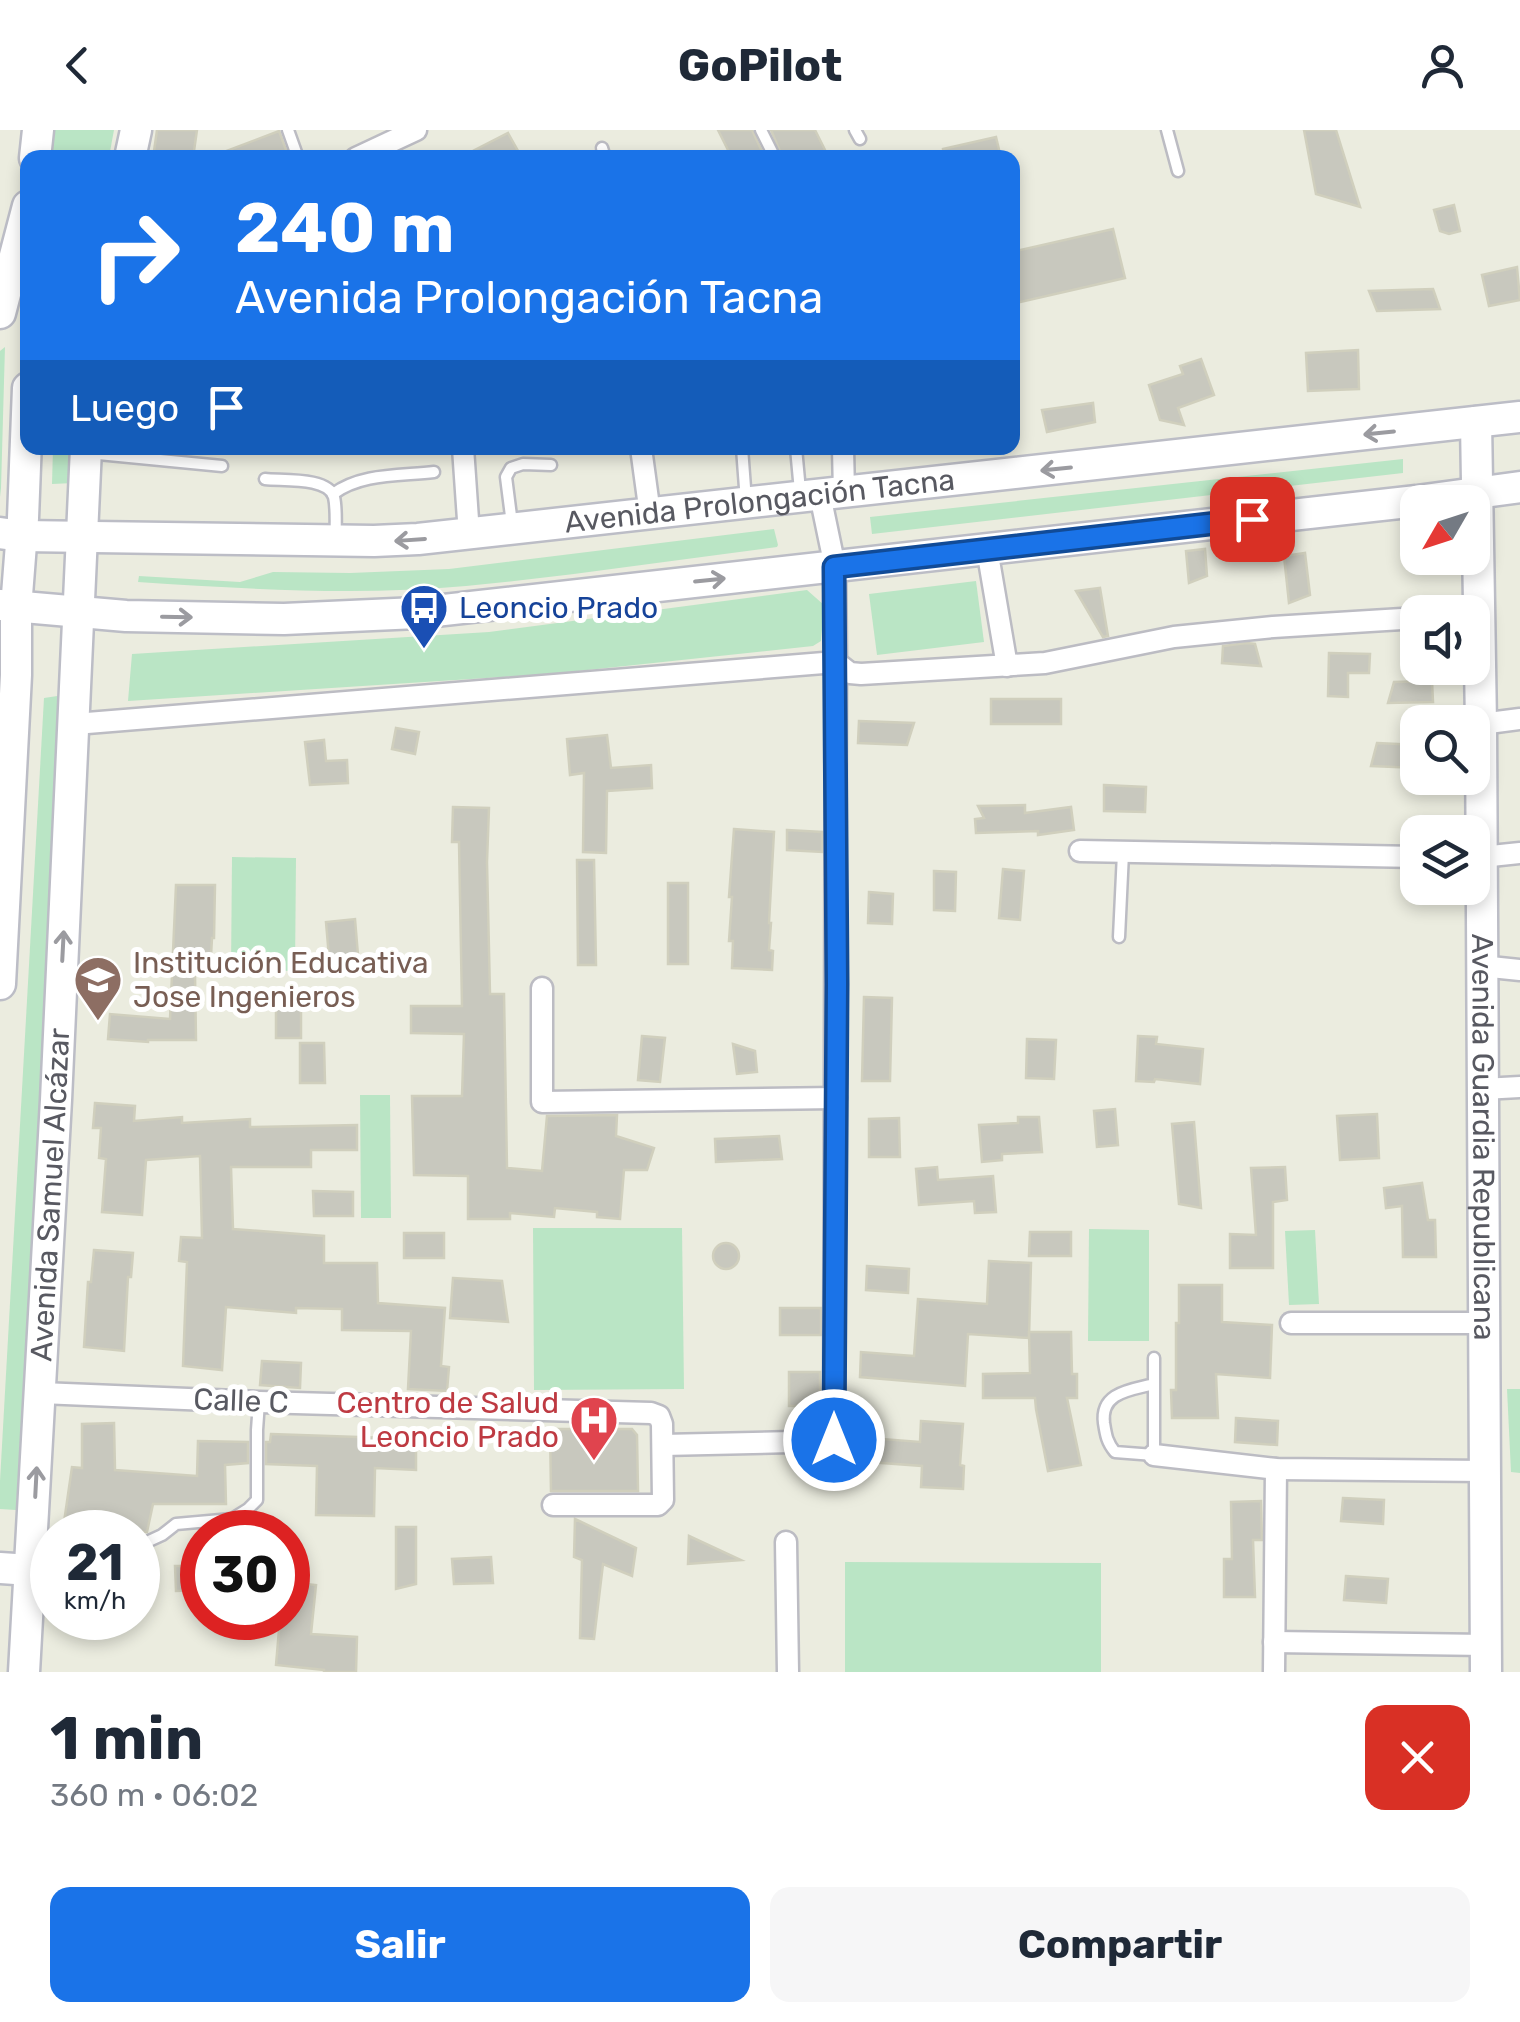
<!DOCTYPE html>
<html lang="es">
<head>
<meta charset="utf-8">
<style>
  body { margin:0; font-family:Rubik,sans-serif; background:#f6f6f7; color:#1f2937; height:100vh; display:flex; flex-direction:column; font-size:38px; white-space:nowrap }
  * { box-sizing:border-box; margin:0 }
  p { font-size:32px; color:#747a83 }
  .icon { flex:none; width:55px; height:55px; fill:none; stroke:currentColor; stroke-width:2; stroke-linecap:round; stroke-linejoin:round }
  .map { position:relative; height:1542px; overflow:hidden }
  .side { display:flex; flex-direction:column; background:#fff; flex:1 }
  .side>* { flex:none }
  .hud { position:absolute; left:20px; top:20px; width:1000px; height:305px; border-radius:20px; box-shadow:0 5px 15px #0003; background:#1a73e8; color:#fff; overflow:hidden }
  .needle { width:65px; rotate:231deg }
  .controls { position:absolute; left:1400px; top:355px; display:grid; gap:20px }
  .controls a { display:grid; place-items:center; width:90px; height:90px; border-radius:20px; background:#fff; box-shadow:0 5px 15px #0003; font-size:50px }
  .speed { position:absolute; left:30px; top:1380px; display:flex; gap:20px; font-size:50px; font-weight:700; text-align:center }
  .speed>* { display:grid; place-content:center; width:130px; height:130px; border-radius:50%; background:#fff; box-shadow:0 5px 15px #0003; line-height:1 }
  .speed small { font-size:25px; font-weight:400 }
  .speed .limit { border:15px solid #d22; background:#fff; color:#111 }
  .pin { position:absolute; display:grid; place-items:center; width:85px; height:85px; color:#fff; margin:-42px; border-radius:20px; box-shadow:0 5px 15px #0006 }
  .me { position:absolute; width:110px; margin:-55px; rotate:0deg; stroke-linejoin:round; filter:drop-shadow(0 0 8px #0008) }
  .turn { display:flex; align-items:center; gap:35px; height:210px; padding:0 50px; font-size:45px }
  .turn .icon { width:130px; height:130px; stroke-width:2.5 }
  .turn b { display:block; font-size:70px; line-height:85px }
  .then { display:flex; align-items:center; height:95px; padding:0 50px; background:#0003; gap:20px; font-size:38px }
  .round { display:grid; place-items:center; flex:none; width:105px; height:105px; border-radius:20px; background:#f6f6f7 }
  .head { display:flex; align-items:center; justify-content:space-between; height:170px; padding:0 50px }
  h1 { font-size:60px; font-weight:700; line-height:75px }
  .button { display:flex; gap:20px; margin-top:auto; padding:20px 50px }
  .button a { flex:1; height:115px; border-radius:20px; background:#1a73e8; color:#fff; font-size:40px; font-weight:700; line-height:115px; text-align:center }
  .button a+a { background:#f6f6f7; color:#1f2937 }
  header { display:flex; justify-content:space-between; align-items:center; height:130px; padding:0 50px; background:#fff; font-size:45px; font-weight:700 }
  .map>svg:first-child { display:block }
  .green { fill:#bae5c5 }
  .building { fill:#c8c8be; stroke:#d0cfbd; stroke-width:2.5 }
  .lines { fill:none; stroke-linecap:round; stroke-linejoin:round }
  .lane-casing { stroke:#bcbcc3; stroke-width:15 }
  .street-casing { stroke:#bcbcc3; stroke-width:25 }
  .secondary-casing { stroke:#bcbdc6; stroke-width:35 }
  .lane { stroke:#fff; stroke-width:10 }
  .street { stroke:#fff; stroke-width:20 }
  .secondary { stroke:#fff; stroke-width:30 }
  .oneway { stroke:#9b9ba0 }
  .route-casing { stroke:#114b97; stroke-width:25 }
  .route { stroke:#1a73e8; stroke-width:18 }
  .labels { text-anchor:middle; stroke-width:10; stroke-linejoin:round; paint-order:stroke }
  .street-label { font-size:30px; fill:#585961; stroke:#fff }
  .transit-label { font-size:30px; fill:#164399; stroke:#fff; text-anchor:start }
  .education-label { font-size:30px; fill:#785e54; stroke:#fff; text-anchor:start }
  .health-label { font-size:30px; fill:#be3a42; stroke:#fff; text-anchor:end }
</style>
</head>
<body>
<header><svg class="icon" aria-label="back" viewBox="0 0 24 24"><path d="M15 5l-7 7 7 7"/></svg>GoPilot<svg class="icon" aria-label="person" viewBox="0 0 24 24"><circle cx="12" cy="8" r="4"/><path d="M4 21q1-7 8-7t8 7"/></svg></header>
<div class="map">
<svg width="1520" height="1542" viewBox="0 0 1520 1542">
  <rect width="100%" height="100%" fill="#ebecdf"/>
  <!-- green -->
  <g class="green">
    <path d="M55,0H114L109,27H51Z"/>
    <path d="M5,217L1,358L0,367V221Z"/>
    <path d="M53,318H75L74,353L52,354Z"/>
    <path d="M1403,329V343L872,404L870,387Z"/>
    <path d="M774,399L778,415L777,417C673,430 570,446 466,456C357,466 247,459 138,452L139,446L240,452L273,442L350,443L449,439Z"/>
    <path d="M976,451L984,512L877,525L869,464Z"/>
    <path d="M807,460L824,475L821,511L813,516L550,544L128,571L132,524L489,502Z"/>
    <path d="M64,565L16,1380L0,1379V1351L44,568Z"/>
    <path d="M232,727L296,728L295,841L231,840Z"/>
    <path d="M360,965H390L391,1088H361Z"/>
    <path d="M533,1098H682L684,1259L534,1260Z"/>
    <path d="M1089,1099L1149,1100V1211H1088Z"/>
    <path d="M1315,1100L1319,1174L1289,1175L1285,1101Z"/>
    <path d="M1507,1259H1520V1343L1511,1342Z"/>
    <path d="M845,1432L1101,1433V1542H845Z"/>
  </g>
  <!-- building -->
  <g class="building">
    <path d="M157,0H197L193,28H153Z"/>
    <path d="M718,0H752L765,28H732Z"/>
    <path d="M771,0H815L829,28H783Z"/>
    <path d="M1304,0H1336L1360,77L1316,64Z"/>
    <path d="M279,1L289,28H213V26Z"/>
    <path d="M508,3L522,28H459Z"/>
    <path d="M996,7L1001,28H944L943,19Z"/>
    <path d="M1454,75L1460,101L1449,104L1440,101L1434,80Z"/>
    <path d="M1113,99L1125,148L1012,174V122Z"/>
    <path d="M1517,137L1520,170L1489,176L1482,145Z"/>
    <path d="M1433,159L1440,179L1377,181L1369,161Z"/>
    <path d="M1358,220L1359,259L1308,261L1306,223Z"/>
    <path d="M1201,229L1214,265L1178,278L1184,295L1160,290L1149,255L1183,244L1180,236Z"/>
    <path d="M1093,273L1095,292L1047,302L1042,280Z"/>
    <path d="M1205,419L1207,446L1189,453L1186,421Z"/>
    <path d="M1305,423L1310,465L1289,473L1284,426Z"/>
    <path d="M1100,458L1108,506L1103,507L1076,461Z"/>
    <path d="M1247,513L1255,514L1261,536L1222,533L1223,516Z"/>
    <path d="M1329,523L1370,524L1369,543H1348V567L1328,566Z"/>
    <path d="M1432,551L1433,572L1388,573L1394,552Z"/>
    <rect x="991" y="569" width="70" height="25"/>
    <path d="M859,591L914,593L907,615L858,613Z"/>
    <path d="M396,598L419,602L415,624L392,619Z"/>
    <path d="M607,605L611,638L651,635L652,658L607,661L606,723L583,722L584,643L570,645L567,609Z"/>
    <path d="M324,610L326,631L347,630L348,653L310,655L305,612Z"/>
    <path d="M1377,613L1418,615V638L1371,636Z"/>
    <path d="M1104,655L1146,657L1145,682L1104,681Z"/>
    <path d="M1025,675V683L1071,677L1074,700L1038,705V701L976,703L975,689L984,688L978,676Z"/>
    <path d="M453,677L489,678L487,732L490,864H504L507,1038L542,1041L547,986L617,985L616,1006L654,1018L647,1040H624L620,1089L597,1087V1082L555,1078L554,1087L510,1083V1089H468V1046L414,1045L412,966H462L464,904L411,903V876H462L459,712H452Z"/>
    <path d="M734,699L774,702L769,793H771L769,820L773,821L772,840L732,838L733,811H729L732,767H729Z"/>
    <path d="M787,700L822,702V722L787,720Z"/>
    <path d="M577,730H594L596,835H578Z"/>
    <path d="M1003,739L1024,741L1020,790L999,788Z"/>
    <path d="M934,741L956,742L955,781L934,780Z"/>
    <rect x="668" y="753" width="20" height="81"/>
    <path d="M176,755H215L214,808H212L210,844H195L196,910H148V912L108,909L110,884L170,889Z"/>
    <path d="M869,762L893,764L892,794L868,793Z"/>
    <path d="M355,789L359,837L330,839L326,792Z"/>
    <path d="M864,867L892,868L890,951H862Z"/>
    <rect x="276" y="868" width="25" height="40"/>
    <path d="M642,906L665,908L660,952L638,950Z"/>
    <path d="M1138,906L1157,907L1156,914L1203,919L1200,954L1155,949L1154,952L1136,951Z"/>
    <path d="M1027,909L1056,910L1054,949L1026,948Z"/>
    <path d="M300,913H324L325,953H300Z"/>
    <path d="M733,914L755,921L757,942L737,944Z"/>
    <path d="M95,973L135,976L134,991L182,987V993L250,989V997L357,995V1020H311V1037H231L233,1099L324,1106V1133H377L378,1173L445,1178L441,1236L449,1237L447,1261L408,1259L411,1201L342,1200V1179L296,1178V1183L226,1177L222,1240L183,1236L187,1132L179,1131L181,1107L202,1108L200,1026L146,1030L142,1085L102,1082L106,1029L99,1028L101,998H93Z"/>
    <path d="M1115,979L1118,1015L1097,1017L1094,981Z"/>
    <path d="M1377,984L1379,1028L1340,1030L1337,986Z"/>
    <path d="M1018,987H1039L1042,1022L1002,1024V1030L982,1032L979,995L1018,993Z"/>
    <path d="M899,988L900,1027H869V989Z"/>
    <path d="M1194,992L1201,1078L1179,1074L1172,994Z"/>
    <path d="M779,1006L782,1029L716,1032L715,1009Z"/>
    <path d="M937,1037L938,1050L993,1046L996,1082L975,1083L974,1071L919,1075L916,1039Z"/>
    <path d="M1285,1037L1287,1070L1273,1072V1138H1230V1104L1256,1105L1251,1038Z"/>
    <path d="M1422,1053L1428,1090H1435L1436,1127H1403L1402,1076L1386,1078L1384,1058Z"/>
    <path d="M313,1061L353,1062V1086H314Z"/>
    <path d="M1030,1102H1071V1126H1029Z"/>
    <rect x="404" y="1103" width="40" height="25"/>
    <circle cx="726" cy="1126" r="13"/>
    <path d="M94,1120L133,1123L131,1147H128L124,1221L84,1217L88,1152H91Z"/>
    <path d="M989,1131L1031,1133L1029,1208L968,1204L965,1256L860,1247L861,1222L914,1226L918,1169L987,1174Z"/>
    <path d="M867,1136L909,1139L908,1163L866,1160Z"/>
    <path d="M453,1148L502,1151L508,1192L450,1188Z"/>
    <path d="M1179,1155H1222V1192L1272,1195L1270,1248L1216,1244L1218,1288H1172L1171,1260H1176V1193H1179Z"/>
    <rect x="780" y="1178" width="41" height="27"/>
    <path d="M1029,1202H1071L1072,1244H1077V1268H1067L1081,1335L1048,1341L1036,1279L1035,1268H983V1244L1030,1243Z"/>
    <path d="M262,1231L301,1233L300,1258L260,1255Z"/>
    <rect x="789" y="1242" width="31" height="34"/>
    <path d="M1236,1288L1278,1291L1277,1315L1235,1312Z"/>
    <path d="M921,1291L963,1294L960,1335L964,1336L963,1359L921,1357L922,1336L869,1332L870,1308L920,1312Z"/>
    <path d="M114,1293L115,1340L197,1346L198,1311L248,1312V1333L225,1335L226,1374H153L147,1402L63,1399L72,1337L82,1338V1294Z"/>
    <path d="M550,1299H632L637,1305L638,1361H551Z"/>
    <path d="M271,1304L416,1309V1340L375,1338L374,1386L316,1385L317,1336L266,1334V1312H270Z"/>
    <path d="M1343,1368L1384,1370L1383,1394L1341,1391Z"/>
    <path d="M1261,1371L1262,1410H1253L1255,1467H1224V1429H1232L1231,1372Z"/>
    <path d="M575,1389L636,1418L632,1446L603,1434L594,1509L580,1508L582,1430L574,1427Z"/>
    <path d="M396,1397H416V1454L396,1459Z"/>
    <path d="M689,1406L741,1430L688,1434Z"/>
    <path d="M491,1427L493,1453L454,1454L452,1429Z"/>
    <path d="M175,1436H202V1460L176,1461Z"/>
    <path d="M1346,1446L1388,1449L1386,1473L1344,1470Z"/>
    <path d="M288,1452L316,1455L311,1504L357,1507L356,1542H324V1540L276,1535L280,1488H288Z"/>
  </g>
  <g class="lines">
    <!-- lane casing -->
    <g class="lane-casing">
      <g id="lane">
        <path d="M288,0L298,28"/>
        <path d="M761,0L774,26"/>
        <path d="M855,0L860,9"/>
        <path d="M1167,0L1178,41"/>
        <path d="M602,18L605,28"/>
        <path d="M742,318L746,371"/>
        <path d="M796,318L800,361"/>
        <path d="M88,323L222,336"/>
        <path d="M265,349C283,351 328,347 334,367C337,380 335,396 336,409"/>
        <path d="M333,364C361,343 400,346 434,342"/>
        <path d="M512,394L506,347L511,338L523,334L551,335"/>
        <path d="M1119,807L1123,723"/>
        <path d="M1154,1228V1325L1115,1322C1107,1312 1106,1306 1104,1293C1100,1262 1131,1260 1154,1254"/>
        <path d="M138,1416L162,1405L176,1394L232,1389L248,1379L257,1370V1300L259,1272"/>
      </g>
    </g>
    <!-- street casing -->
    <g class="street-casing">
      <g id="street">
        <path d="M356,28L416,0"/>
        <path d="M463,318L469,404"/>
        <path d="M641,318L650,384"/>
        <path d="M843,318L844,363"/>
        <path d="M987,419L1007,536"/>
        <path d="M75,594L836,532L850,543L861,544L1045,533L1174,507L1273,497L1418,488"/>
        <path d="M1481,594L1520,589"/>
        <path d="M1080,721L1418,727"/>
        <path d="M1472,728L1520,723"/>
        <path d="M1481,836L1520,840"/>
        <path d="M542,858V972L836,968"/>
        <path d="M1483,959L1520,957"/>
        <path d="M1291,1193H1485"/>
        <path d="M41,1263L259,1272L651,1283L659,1286L662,1294L663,1370L658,1375H553"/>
        <path d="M663,1315L834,1311L836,532L835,437L820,365"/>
        <path d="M1154,1325L1276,1339L1486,1341"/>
        <path d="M786,1412L788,1542"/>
        <path d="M1274,1512L1486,1515"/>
        <path d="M1274,1542L1276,1339"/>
      </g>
    </g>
    <!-- secondary casing -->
    <g class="secondary-casing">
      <g id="secondary">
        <path d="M35,28L38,0"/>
        <path d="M130,28L136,0"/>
        <path d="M0,183L28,76"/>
        <path id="s1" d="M1476,292L1481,594L1486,1542"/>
        <path id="s2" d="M0,403L22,406L374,411L418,409L1520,287"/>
        <path d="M0,475L126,486L284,489L417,483L1417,371L1520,357"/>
        <path d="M0,854L16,545V478L23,388L28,258"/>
        <path d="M0,1438L30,1440"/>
        <path id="s3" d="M24,1542L56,970L86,318"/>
      </g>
    </g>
    <!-- lane -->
    <use href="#lane" class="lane"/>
    <!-- street -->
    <use href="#street" class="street"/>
    <!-- secondary -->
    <use href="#secondary" class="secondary"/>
  </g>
  <!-- one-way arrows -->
  <defs><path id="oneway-shaft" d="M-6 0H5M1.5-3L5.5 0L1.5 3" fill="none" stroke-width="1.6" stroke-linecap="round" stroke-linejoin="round" transform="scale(2.5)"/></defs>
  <g class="oneway">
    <use href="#oneway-shaft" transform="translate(1379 303) rotate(174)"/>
    <use href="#oneway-shaft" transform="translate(1056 339) rotate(174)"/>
    <use href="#oneway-shaft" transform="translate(410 410) rotate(176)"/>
    <use href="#oneway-shaft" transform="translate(710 450) rotate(-6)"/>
    <use href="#oneway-shaft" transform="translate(177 487) rotate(1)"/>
    <use href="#oneway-shaft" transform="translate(63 816) rotate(-87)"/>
    <use href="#oneway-shaft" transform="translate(36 1352) rotate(-87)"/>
  </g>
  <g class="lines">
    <!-- route casing -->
    <g class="route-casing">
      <path id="route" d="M834,1310L837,854L834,437L1252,389"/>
    </g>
    <!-- route -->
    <use href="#route" class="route"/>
  </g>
  <!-- icons -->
  <defs>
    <g id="bus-pin" transform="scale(2.5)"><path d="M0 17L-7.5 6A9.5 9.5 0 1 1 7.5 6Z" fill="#1a4fb4" stroke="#fff"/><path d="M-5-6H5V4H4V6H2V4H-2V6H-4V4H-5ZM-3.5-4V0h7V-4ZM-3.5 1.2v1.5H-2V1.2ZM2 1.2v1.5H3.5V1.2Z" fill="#fff"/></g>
    <g id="school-pin" transform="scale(2.5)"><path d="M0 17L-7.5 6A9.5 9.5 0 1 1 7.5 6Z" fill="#8d6e63" stroke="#fff"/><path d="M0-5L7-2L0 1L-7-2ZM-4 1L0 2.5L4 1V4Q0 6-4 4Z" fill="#fff"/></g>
    <g id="hospital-pin" transform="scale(2.5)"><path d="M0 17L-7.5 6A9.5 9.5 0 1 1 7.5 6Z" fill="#e0444e" stroke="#fff"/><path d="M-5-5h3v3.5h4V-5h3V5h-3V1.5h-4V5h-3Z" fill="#fff"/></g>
  </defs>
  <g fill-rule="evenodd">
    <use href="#bus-pin" x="424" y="478"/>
    <use href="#school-pin" x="98" y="850"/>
    <use href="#hospital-pin" x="594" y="1290"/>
  </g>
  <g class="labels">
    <!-- street labels -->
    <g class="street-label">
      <text dy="10" stroke="none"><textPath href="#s2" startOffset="762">Avenida Prolongación Tacna</textPath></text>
      <text dy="10" stroke="none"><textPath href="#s1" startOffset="715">Avenida Guardia Republicana</textPath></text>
      <text dy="10" stroke="none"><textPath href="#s3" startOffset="478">Avenida Samuel Alcázar</textPath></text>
      <text transform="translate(241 1271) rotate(2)" y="10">Calle C</text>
    </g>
    <!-- transit labels -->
    <g class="transit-label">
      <text x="459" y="488">Leoncio Prado</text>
    </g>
    <!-- education labels -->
    <g class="education-label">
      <text x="133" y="843">Institución Educativa<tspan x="133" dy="34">Jose Ingenieros</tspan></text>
    </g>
    <!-- health labels -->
    <g class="health-label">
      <text x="559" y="1283">Centro de Salud<tspan x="559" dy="34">Leoncio Prado</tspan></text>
    </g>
  </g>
</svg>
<div class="controls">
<a><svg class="needle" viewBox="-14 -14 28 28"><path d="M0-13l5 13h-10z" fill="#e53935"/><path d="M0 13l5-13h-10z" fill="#747a83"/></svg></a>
<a><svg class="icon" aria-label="sound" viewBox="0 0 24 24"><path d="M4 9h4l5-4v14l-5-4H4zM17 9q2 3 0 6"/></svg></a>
<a><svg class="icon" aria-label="search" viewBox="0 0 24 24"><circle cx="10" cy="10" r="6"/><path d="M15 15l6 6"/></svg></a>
<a><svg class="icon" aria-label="layers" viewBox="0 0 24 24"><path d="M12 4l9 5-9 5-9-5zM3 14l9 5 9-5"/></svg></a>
</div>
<div class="speed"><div>21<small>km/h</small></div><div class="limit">30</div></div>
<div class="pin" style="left:1252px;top:389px;background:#d93025"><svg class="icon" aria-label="arrive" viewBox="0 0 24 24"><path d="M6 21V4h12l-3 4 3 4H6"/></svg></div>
<svg class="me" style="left:834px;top:1310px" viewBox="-20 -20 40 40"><circle r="17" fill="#1a73e8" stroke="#fff" stroke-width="3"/><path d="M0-11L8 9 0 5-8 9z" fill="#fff"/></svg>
<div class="hud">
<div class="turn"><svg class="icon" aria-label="right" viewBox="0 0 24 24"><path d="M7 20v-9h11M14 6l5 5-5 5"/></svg><div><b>240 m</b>Avenida Prolongación Tacna</div></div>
<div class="then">Luego<svg class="icon" aria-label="arrive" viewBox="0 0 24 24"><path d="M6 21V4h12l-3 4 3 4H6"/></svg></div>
</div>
</div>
<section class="side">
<div class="head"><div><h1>1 min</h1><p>360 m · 06:02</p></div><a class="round" style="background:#d93025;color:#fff"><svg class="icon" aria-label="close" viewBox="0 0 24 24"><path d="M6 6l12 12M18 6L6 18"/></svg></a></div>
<div class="button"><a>Salir</a><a>Compartir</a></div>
</section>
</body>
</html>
